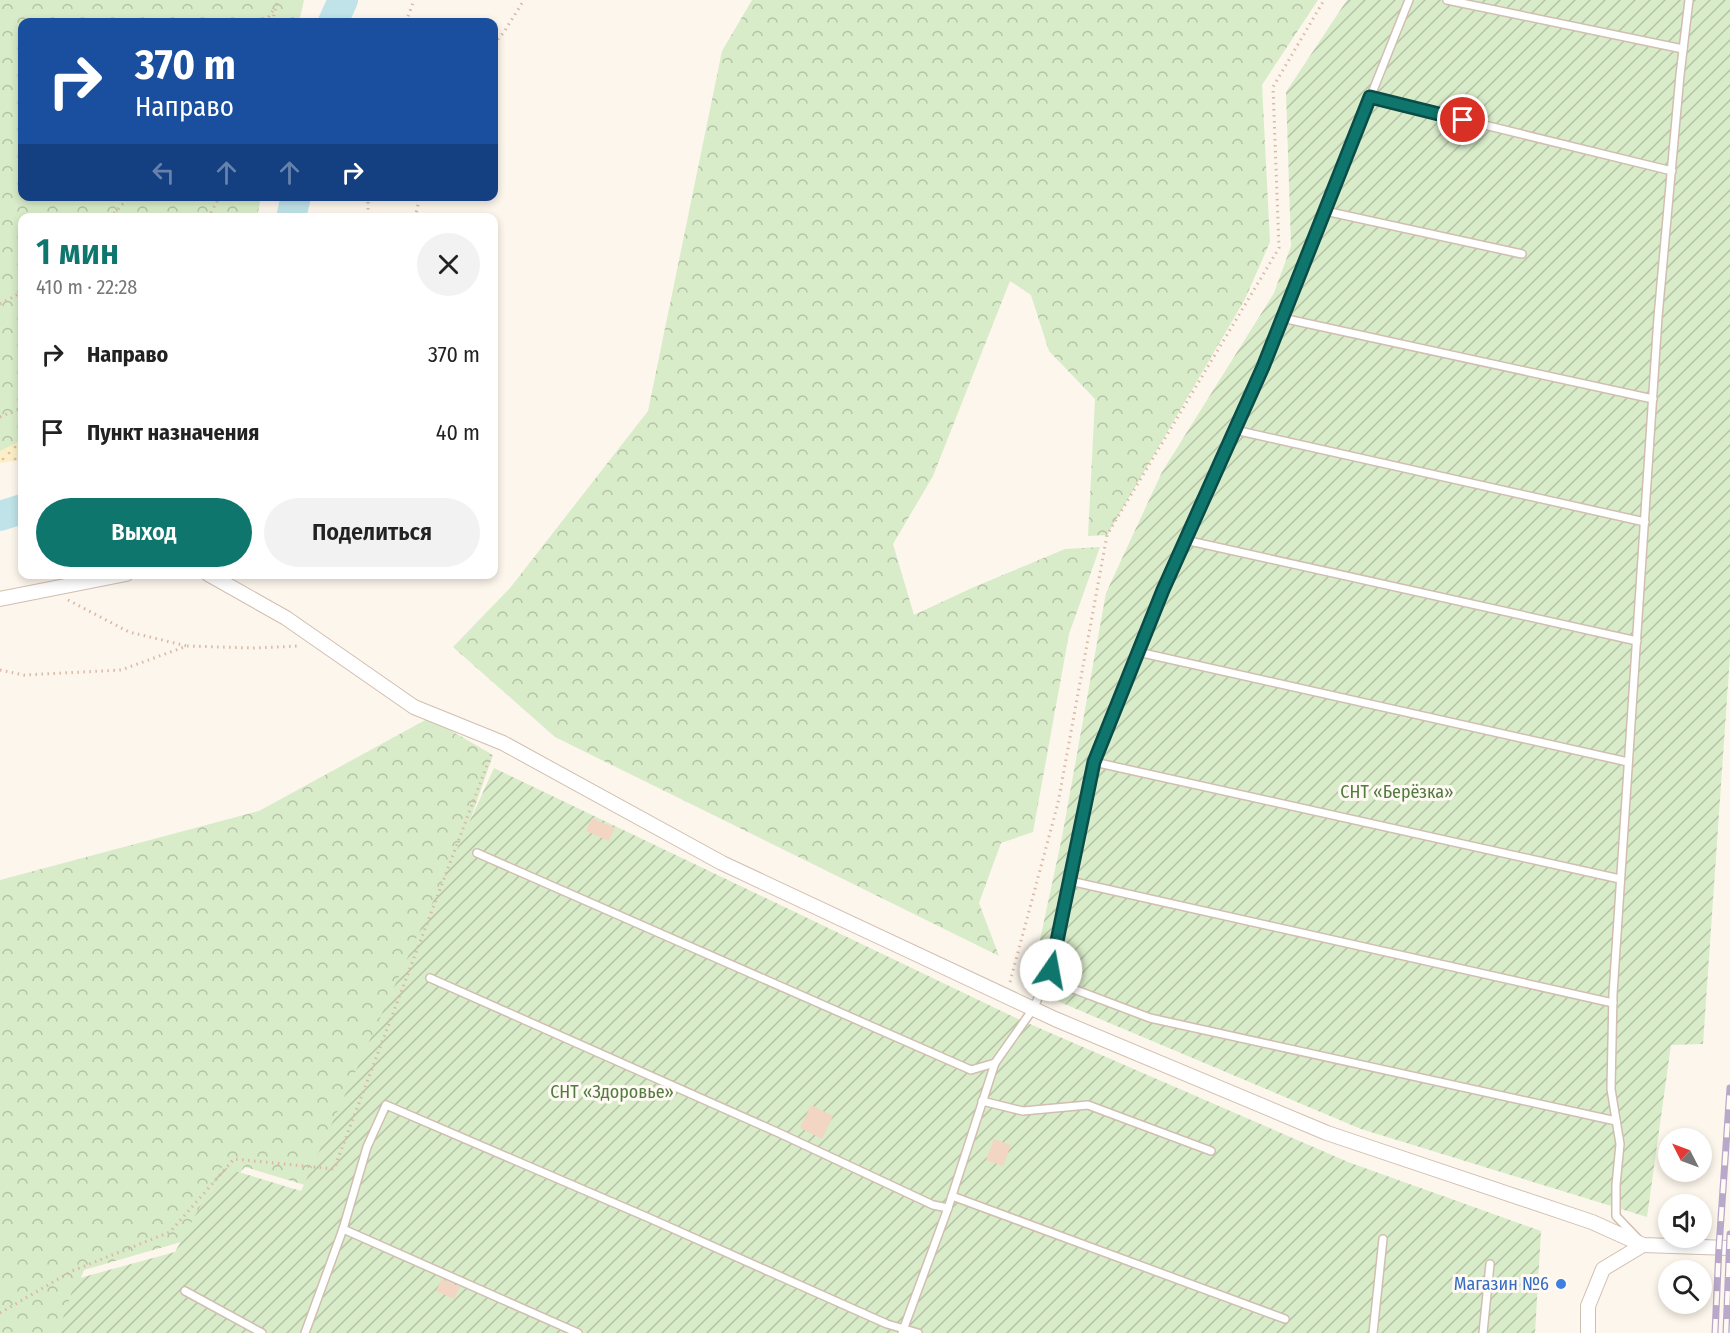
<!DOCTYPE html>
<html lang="ru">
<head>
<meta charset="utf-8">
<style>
  body { margin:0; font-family:"Fira Sans Condensed",sans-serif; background:#f2f2f2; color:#222; height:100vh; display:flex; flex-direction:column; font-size:22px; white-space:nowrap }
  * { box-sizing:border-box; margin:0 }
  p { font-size:20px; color:#767676 }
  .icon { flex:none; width:33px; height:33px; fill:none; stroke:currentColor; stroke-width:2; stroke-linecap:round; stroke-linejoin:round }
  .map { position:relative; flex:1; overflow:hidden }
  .panel { position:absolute; left:18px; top:213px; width:480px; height:366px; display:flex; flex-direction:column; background:#fff; border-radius:12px; box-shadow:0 3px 9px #0003 }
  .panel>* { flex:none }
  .hud { position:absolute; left:18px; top:18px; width:480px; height:183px; border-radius:12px; box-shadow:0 3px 9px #0003; background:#1a4fa0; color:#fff; overflow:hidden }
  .needle { width:39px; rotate:312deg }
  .buttons { position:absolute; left:1658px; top:1128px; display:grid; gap:12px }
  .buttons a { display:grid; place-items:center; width:54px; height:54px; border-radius:50%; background:#fff; box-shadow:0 3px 9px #0003; font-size:30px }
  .pin { position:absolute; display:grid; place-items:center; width:51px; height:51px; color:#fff; margin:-26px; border:3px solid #fff; border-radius:50%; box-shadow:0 2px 6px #0007 }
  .me { position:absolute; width:66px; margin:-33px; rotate:12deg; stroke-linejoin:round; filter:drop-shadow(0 0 4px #0008) }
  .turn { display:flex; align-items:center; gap:21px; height:126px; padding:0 18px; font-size:27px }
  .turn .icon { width:78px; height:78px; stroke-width:2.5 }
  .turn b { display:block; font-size:42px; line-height:51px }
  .lanes { display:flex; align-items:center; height:57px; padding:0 18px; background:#0003; justify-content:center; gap:30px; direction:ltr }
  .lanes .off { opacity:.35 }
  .round { display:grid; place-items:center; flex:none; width:63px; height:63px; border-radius:32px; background:#f2f2f2 }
  .headline { display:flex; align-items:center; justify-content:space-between; height:102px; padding:0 18px }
  h1 { font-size:36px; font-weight:600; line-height:45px; color:#0f766e }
  .primary-button { display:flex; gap:12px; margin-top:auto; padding:12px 18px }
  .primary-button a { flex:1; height:69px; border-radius:36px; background:#0f766e; color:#fff; font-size:24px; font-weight:600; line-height:69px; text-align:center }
  .primary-button a+a { background:#f2f2f2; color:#222 }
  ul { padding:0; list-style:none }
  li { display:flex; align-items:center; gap:18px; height:78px; padding:0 18px }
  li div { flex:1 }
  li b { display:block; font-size:22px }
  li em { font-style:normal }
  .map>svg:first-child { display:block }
  .forest { fill:url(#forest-crowns) }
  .sand { fill:url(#sand-dots) }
  .garden { fill:url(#garden-furrows) }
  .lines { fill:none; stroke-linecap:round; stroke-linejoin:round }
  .river { stroke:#bfe3e8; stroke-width:30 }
  .building { fill:#f3d5c3 }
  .service-casing { stroke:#d1beb0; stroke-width:10 }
  .minor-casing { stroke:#d1beb0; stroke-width:16 }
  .path { stroke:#d9b8a5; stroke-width:3; stroke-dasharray:1.5 4.5; stroke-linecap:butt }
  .service { stroke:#fff; stroke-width:7 }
  .minor { stroke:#fff; stroke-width:14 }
  .rail-casing { stroke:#b9a8c9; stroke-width:7 }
  .rail { stroke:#fffaf3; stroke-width:4.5; stroke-dasharray:14; stroke-linecap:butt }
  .route-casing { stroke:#0a4d48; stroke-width:15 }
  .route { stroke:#0f766e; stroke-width:10 }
  .shop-dot { fill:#3f7fe0; stroke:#fffaf3; stroke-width:2 }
  .labels { text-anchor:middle; stroke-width:6; stroke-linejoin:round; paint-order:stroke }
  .park-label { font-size:18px; fill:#537a41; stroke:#fffaf3 }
  .shop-label { font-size:18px; fill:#366cbe; stroke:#fffaf3; text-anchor:end }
</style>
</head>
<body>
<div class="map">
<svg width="1730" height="1333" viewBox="0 0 1730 1333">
  <defs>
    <pattern id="forest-crowns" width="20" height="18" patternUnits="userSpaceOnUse" patternTransform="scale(1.5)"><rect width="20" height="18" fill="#d8ecc9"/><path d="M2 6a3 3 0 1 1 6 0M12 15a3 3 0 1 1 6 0" fill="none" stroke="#b4c2a5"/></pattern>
    <pattern id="sand-dots" width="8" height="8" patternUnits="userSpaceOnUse" patternTransform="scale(1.5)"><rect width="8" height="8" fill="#fcefc7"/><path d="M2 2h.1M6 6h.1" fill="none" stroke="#d1c5a4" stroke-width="1.8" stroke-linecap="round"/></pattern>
    <pattern id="garden-furrows" width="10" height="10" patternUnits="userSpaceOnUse" patternTransform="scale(1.5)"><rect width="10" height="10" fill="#d8ecc9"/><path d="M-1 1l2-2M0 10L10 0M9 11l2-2" fill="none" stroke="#b4c2a5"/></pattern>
  </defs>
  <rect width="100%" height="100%" fill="#fdf6ec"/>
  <!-- forest -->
  <g class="forest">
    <path d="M0,0H304L299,22H22V196L261,197L257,217L22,218V441L0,452Z"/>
    <path d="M752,0H1318L1262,85L1270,242L1245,299L1107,535L1088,536L1095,399L1049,351L1031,295L1010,281L933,476L893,544L914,615L974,587L1065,549L1100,547L1069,634L1033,832L1001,843L979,903L999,956L555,737L453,647L510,588L648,411L722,51Z"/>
    <path d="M429,718L493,755L382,1072L308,1186L245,1167L181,1242L84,1270L58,1333H0V880L259,811Z"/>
  </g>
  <!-- sand -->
  <path class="sand" d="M22,440V460L0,463V451Z"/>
  <!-- garden -->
  <g class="garden">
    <path d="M1347,0H1730V655L1703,1044L1671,1045L1647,1217L1361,1129L1062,1003L1022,983L1038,949L1062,837L1106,593L1162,472L1274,293L1291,246L1286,92Z"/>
    <path d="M494,768L1016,1018L1348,1162L1541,1231L1535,1333H58L76,1279L175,1252L222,1167L301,1191Z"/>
  </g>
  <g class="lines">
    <!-- river -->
    <g class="river">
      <path d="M333,22L343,0"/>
      <path d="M291,218L296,196"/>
      <path d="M0,516L22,509"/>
    </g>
  </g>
  <!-- building -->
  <g class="building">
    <path d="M592,818L615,828L609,841L586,831Z"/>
    <path d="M811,1105L833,1116L822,1139L800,1128Z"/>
    <path d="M994,1139L1011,1145L1003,1166L986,1160Z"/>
    <path d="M442,1279L460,1287L454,1299L436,1291Z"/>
  </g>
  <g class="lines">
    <!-- service casing -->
    <g class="service-casing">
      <g id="service">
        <path d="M1447,0L1683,49"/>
        <path d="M1370,97L1672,171"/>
        <path d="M1325,211L1522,254"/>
        <path d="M1282,318L1653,399"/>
        <path d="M1235,430L1645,522"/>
        <path d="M1185,540L1637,641"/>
        <path d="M1138,652L1628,762"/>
        <path d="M1094,762L1620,879"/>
        <path d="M477,853L971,1070L995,1063"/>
        <path d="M1070,881L1613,1003"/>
        <path d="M430,978L779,1133L933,1205L948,1208"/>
        <path d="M1047,979L1150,1018L1616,1121"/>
        <path d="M982,1101L1023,1111L1088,1105L1211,1151"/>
        <path d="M952,1196L1285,1319"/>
        <path d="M343,1229L578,1333"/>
        <path d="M1638,1239L1616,1216V1185L1620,1144L1611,1089L1613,994L1658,317L1680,75L1689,0"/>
        <path d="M185,1291L262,1333"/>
        <path d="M305,1333L343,1229L367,1147L386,1105L649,1218L887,1324L918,1333"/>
        <path d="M902,1333L948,1208L995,1063L1033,1009L1051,970L1094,762L1163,590L1263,367L1409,0"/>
        <path d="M1373,1333L1383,1239"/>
        <path d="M1483,1333L1490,1264"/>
      </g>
    </g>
    <!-- minor casing -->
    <g class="minor-casing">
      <g id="minor">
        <path d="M208,574L286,618L414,707L503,743L722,863L1055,1019L1327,1133L1592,1222L1643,1245L1730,1248"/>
        <path d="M0,599L126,574"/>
        <path d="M1588,1333V1306L1603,1269L1643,1245"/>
      </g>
    </g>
    <!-- path -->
    <g class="path">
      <path d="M265,22L274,9"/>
      <path d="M272,22L278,0"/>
      <path d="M406,22L414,0"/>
      <path d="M494,44L504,32L524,0"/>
      <path d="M368,196V218"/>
      <path d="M110,218L130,196"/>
      <path d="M208,218L220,196"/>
      <path d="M415,218L420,196"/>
      <path d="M0,304L22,292"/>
      <path d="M0,417L22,408"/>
      <path d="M68,600L129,632L187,646"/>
      <path d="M0,670L24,675L121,670L187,646L253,648L299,646"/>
      <path d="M1010,982L1058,803L1107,535L1279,248L1273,87L1324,0"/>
      <path d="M0,1313L72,1271L170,1232L234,1159L334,1169L492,752"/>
    </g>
    <!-- service -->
    <use href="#service" class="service"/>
    <!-- minor -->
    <use href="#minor" class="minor"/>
    <!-- rail casing -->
    <g class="rail-casing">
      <g id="rail">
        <path d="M1715,1333L1719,1247L1730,1088"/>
        <path d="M1726,1333L1730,1234"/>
      </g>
    </g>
    <!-- rail -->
    <use href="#rail" class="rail"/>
  </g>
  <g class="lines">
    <!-- route casing -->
    <g class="route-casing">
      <path id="route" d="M1051,970L1094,762L1163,590L1263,367L1370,97L1463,120"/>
    </g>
    <!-- route -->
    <use href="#route" class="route"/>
  </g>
  <!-- markers -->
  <circle class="shop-dot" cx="1561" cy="1284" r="6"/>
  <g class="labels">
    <!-- park labels -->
    <g class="park-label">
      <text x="1397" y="798">СНТ «Берёзка»</text>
      <text x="612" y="1098">СНТ «Здоровье»</text>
    </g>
    <!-- shop labels -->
    <g class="shop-label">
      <text x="1549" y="1290">Магазин №6</text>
    </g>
  </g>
</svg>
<div class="buttons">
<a><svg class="needle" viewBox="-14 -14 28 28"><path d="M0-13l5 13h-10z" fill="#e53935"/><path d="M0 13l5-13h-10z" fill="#767676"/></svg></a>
<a><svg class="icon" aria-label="sound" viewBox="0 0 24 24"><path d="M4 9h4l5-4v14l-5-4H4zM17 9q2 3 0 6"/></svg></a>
<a><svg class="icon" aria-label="search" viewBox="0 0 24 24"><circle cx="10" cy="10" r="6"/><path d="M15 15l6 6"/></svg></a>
</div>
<div class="pin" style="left:1463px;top:120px;background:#d93025"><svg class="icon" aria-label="arrive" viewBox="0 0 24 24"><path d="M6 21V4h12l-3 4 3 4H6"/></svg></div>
<svg class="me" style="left:1051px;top:970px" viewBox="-20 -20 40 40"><circle r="19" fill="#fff"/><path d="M0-13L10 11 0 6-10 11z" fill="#0f766e"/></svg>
<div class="hud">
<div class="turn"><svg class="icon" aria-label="right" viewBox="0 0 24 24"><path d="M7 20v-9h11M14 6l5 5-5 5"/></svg><div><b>370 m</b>Направо</div></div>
<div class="lanes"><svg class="icon off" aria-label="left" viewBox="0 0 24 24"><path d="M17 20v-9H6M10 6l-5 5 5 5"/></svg><svg class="icon off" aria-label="ahead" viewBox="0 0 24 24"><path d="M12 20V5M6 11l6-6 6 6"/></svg><svg class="icon off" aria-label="ahead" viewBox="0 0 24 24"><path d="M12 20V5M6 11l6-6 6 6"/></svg><svg class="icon" aria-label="right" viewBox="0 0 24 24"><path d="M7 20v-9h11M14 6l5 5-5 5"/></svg></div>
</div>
<section class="panel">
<div class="headline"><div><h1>1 мин</h1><p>410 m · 22:28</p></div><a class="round"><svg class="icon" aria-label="close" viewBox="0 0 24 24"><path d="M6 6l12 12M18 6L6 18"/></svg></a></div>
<ul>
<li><svg class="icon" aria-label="right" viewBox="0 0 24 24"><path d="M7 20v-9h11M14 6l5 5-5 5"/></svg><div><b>Направо</b></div><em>370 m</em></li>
<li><svg class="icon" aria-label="arrive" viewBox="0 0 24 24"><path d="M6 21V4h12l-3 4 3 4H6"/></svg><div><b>Пункт назначения</b></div><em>40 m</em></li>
</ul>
<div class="primary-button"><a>Выход</a><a>Поделиться</a></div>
</section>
</div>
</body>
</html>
